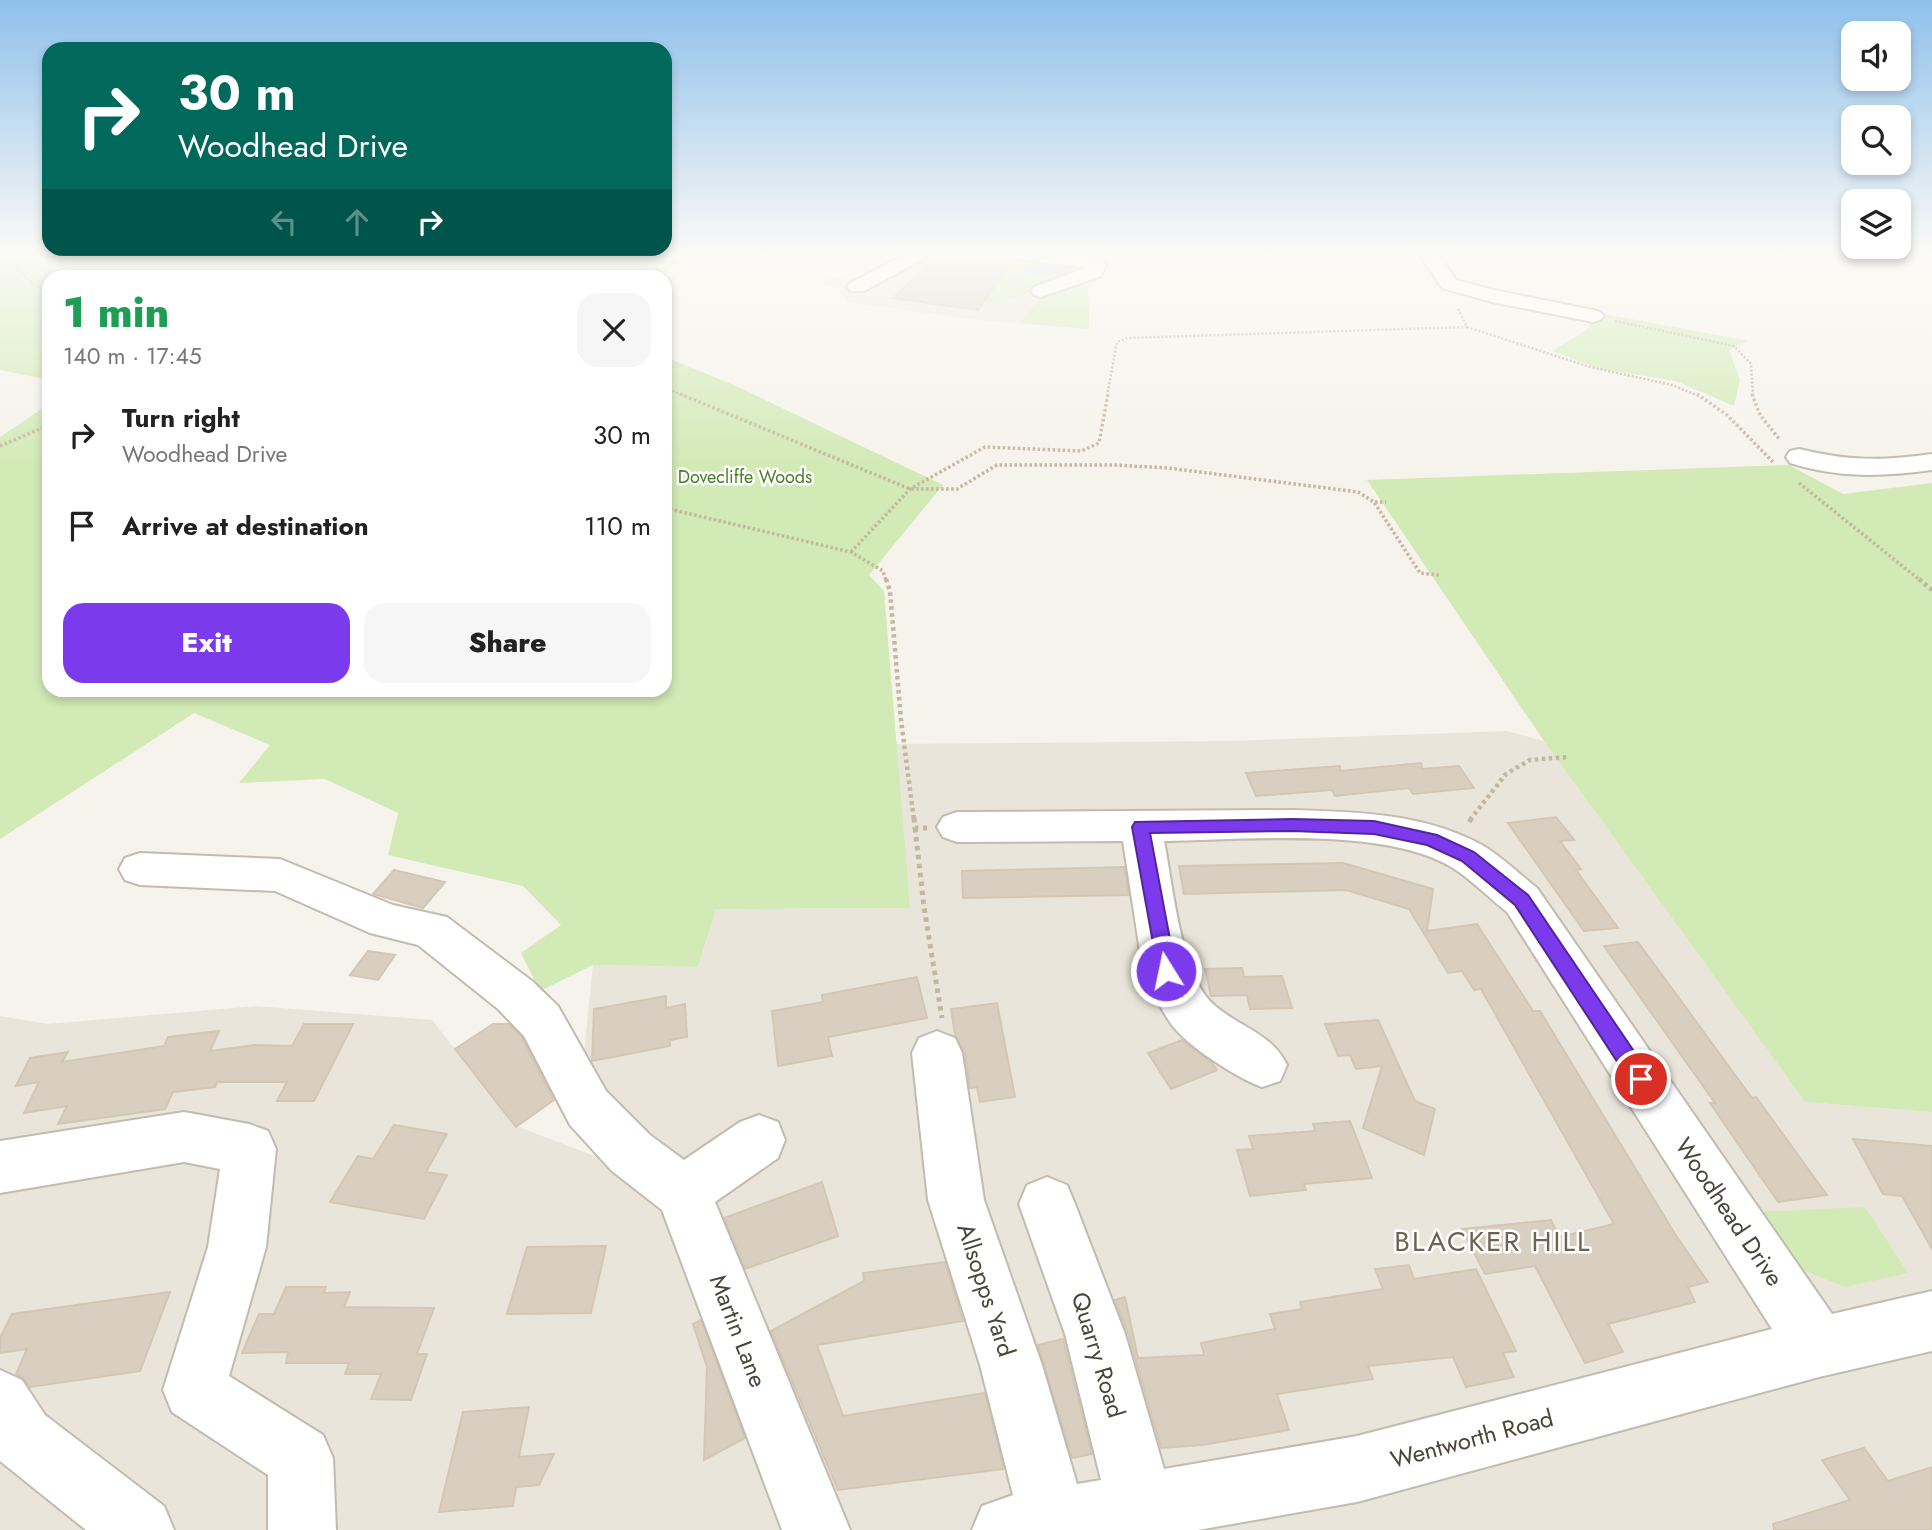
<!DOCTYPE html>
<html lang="en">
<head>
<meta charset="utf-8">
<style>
  body { margin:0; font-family:Jost,sans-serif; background:#f6f6f6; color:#222; height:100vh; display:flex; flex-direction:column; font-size:26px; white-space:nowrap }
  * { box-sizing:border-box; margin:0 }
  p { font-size:23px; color:#767676 }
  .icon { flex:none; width:38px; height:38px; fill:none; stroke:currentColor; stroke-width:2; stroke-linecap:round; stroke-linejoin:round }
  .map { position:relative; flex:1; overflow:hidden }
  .drawer { position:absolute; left:42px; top:270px; width:630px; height:427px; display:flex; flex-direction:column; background:#fff; border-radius:21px; box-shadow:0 4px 10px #0003 }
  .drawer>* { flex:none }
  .banner { position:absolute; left:42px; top:42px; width:630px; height:214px; border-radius:21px; box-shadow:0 4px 10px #0003; background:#00695c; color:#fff; overflow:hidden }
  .buttons { position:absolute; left:1841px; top:21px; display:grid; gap:14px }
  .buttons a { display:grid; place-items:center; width:70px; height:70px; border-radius:14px; background:#fff; box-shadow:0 4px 10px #0003; font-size:35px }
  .pin { position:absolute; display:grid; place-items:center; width:60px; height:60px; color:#fff; margin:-30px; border:4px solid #fff; border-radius:50%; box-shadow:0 2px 7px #0007 }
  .me { position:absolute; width:77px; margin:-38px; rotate:350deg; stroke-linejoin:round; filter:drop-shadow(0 0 5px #0008) }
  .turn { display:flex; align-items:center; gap:24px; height:147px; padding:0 21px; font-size:32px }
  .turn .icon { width:91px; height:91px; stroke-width:2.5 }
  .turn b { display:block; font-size:49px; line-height:60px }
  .lanes { display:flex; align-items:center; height:66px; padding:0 21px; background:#0003; justify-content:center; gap:35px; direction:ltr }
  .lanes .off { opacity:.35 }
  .round { display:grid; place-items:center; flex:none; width:74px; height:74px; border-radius:21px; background:#f6f6f6 }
  .summary { display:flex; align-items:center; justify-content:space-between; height:119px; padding:0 21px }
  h1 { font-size:42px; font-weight:800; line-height:52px; color:#1e9e55 }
  .action { display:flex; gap:14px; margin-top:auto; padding:14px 21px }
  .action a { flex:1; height:80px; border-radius:21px; background:#7c3aed; color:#fff; font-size:28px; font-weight:800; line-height:80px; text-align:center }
  .action a+a { background:#f6f6f6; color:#222 }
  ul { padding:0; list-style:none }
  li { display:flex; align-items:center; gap:21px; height:91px; padding:0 21px }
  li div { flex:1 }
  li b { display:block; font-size:26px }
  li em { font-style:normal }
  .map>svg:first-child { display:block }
  .residential { fill:#eae5da }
  .green { fill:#d2eab5 }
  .water { fill:#a9d4f2 }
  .building { fill:#d8cfc1; stroke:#d3c7b4; stroke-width:2 }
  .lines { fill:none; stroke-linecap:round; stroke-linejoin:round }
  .minor-casing { stroke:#c2bbae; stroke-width:4 }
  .path-far3 { stroke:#c4b79f; stroke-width:2.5; stroke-dasharray:2 2; stroke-linecap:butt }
  .path-far2 { stroke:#c4b79f; stroke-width:3.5; stroke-dasharray:2.5 2.5; stroke-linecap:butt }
  .path-far1 { stroke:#c4b79f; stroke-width:4.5; stroke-dasharray:3.5 3.5; stroke-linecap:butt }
  .path { stroke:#c4b79f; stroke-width:5; stroke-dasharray:4.5 4.5; stroke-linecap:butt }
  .minor { fill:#fff; fill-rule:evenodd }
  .route { fill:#7c3aed; stroke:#51269a; stroke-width:2 }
  .labels { text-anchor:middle; stroke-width:5; stroke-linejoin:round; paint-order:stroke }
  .far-park-label { font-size:18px; fill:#4a7f2a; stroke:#fff }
  .near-street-label { font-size:24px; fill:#4b4439; stroke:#fff }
  .near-quarter-label { font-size:28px; letter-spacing:2px; fill:#6e6250; stroke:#fff }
</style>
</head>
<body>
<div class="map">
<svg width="1932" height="1530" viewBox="0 0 1932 1530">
  <rect width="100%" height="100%" fill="#f6f3ec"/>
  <!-- residential -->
  <g class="residential">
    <path d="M926,252H1059L1079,254L1108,263L1106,274L1088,289L1089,329L977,320L847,302L840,288L822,284L829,278L863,279Z"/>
    <path d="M1507,731L1544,741L1805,1102L1932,1112V1530H0V1016L48,1024L256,1006L432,1020L516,1126L618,1165L646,1140L583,1062L593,965L698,967L716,909L910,908L894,744L1229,741Z"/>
  </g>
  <!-- green -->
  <g class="green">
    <path d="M0,252H612L682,261L660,276H49V380L0,370Z"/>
    <path d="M1019,256L1091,268L1082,276L997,303L947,296L967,278L998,281Z"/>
    <path d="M1074,286L1088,289L1089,329L1019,323L1043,296Z"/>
    <path d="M1599,313L1749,341L1729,350L1740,380L1734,406L1676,381L1600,369L1552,351L1587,330L1592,320Z"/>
    <path d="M665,357L734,385L943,485L869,575L884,591L910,908L716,909L698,967L593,965L540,991L521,953L561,925L523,886L388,855L398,813L325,779L239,783L270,745L194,713L0,839V437L49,404V690H665Z"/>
    <path d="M1789,465L1843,494L1932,483V1112L1805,1102L1544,741L1367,480Z"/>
    <path d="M1865,1207L1908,1273L1845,1287L1803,1270L1774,1243L1756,1212Z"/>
  </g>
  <!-- water -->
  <path class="water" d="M1032,264L1070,269L1071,273L1068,276L1025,275L1023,270Z"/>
  <!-- building -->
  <g class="building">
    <path d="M938,256L978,261L980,258L1012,261L978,310L893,298Z"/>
    <path d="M1421,763L1422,769L1459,766L1474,788L1413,794L1409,788L1335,796L1332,790L1256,796L1246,773L1340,766V771Z"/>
    <path d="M1556,817L1574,840L1560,841L1581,869L1576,870L1618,928L1584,931L1508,823Z"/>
    <path d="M1343,863L1433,889L1427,931L1477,924L1533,1011H1540L1675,1234L1708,1282L1688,1287L1695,1302L1608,1324L1623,1352L1585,1363L1535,1266L1485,1274L1462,1229L1551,1220L1559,1237L1614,1224L1481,989L1474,990L1462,971L1448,973L1409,909L1346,890L1184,894L1179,866Z"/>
    <path d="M1124,867L1129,895L963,898L962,871Z"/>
    <path d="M394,870L445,882L423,908L373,894Z"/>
    <path d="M1638,942L1752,1098L1756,1097L1827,1195L1778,1202L1710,1103H1715L1604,946Z"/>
    <path d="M368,951L395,955L378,980L350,975Z"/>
    <path d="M1242,968L1244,977L1282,976L1292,1008L1250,1009L1247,995L1211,996L1205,969Z"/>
    <path d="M917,977L927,1018L828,1037L832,1056L778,1066L772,1011L823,1002L822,995Z"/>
    <path d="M666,996V1008L685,1004L687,1037L670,1040V1046L592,1061L594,1009Z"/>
    <path d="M997,1003L1015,1097L980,1102L977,1087L970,1088L965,1053L955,1035L951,1009Z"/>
    <path d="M1378,1020L1415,1101L1435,1109L1424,1155L1363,1128L1382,1066L1356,1069L1350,1055L1338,1056L1325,1024Z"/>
    <path d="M304,1024H353L314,1101H277L287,1082H217L215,1087L173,1092L165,1109L58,1124L67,1106L24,1113L39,1082L16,1086L30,1058L68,1052L62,1062L164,1046L168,1037L219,1031L210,1051L255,1045L292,1046Z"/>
    <path d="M493,1024H509L522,1038L554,1100L516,1127L455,1049Z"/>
    <path d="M1182,1040L1212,1063L1217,1070L1171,1089L1148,1053Z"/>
    <path d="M1350,1121L1372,1178L1304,1184L1306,1190L1250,1196L1237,1150L1253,1149L1249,1136L1315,1131L1313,1124Z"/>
    <path d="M394,1125L447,1134L426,1172L447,1175L424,1219L330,1202L358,1156L373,1159Z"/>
    <path d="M1853,1139L1932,1146V1249L1902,1196L1883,1194Z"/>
    <path d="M822,1182L838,1236L745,1269L724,1218Z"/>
    <path d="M606,1246L591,1313L507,1314L527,1247Z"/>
    <path d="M945,1262L963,1321L817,1345L843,1416L985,1393L1004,1469L838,1490L771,1331L864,1281L863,1273Z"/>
    <path d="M1409,1265L1414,1279L1476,1269L1516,1351L1503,1353L1514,1377L1466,1387L1453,1357L1368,1366L1373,1379L1277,1394L1289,1430L1202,1445L1161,1448L1128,1333L1115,1300L1125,1297L1138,1358L1204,1355L1201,1343L1275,1329L1270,1314L1302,1309L1300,1302L1383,1289L1375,1269Z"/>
    <path d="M286,1287H326L324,1293L350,1292L344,1307L434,1308L417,1354H427L411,1400L371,1399L381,1374H345L349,1363H286L288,1352L242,1353L259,1314H274Z"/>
    <path d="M170,1292L140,1371L30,1387L24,1379L16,1374L27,1349L0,1353V1338L12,1314Z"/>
    <path d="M701,1320L745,1438L704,1460L707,1367L693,1324Z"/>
    <path d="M1063,1339L1092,1454L1072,1458L1038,1345Z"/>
    <path d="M529,1407L519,1457L554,1454L539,1485L516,1487L513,1506L439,1512L463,1412Z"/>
    <path d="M1864,1448L1888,1481L1932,1467V1530H1774L1773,1524L1850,1500L1822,1460Z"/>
  </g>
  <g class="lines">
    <!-- minor casing -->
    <g class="minor-casing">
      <g id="minor">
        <path d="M911,252H937L864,291H850L847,287L850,283Z"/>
        <path d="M1003,252C1027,252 1090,246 1106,265L1101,276L1041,297L1034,295L1031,291L1034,287L1086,268L1012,258Z"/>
        <path d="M1418,252H1437L1456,280L1494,290L1593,310L1600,312L1604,316L1600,320L1593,322L1492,302L1442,288Z"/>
        <path d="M1799,449C1848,461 1882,461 1932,454V470C1882,477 1838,478 1790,463L1786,457L1790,451Z"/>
        <path d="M1292,810C1357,812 1423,813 1482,845C1501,856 1519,874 1537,888L1832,1314L1932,1291V1351L1819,1377L1357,1502L1198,1530H972L982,1506L1013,1495L980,1365L928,1200L912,1053L919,1038L937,1031L955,1038L962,1053L984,1200L1042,1365L1077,1484L1101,1480L1065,1334L1019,1204L1027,1185L1047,1177L1067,1185L1075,1204L1125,1334L1164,1469L1357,1436L1772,1329L1507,912C1489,898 1472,880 1453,868C1386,826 1243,840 1164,841C1173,885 1180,973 1213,1004C1238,1027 1272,1033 1287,1065L1280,1081L1262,1087C1239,1079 1196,1051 1179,1033C1165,1020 1152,989 1143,971L1123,841L957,842L943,837L937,827L943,817L957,812Z"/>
        <path d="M140,853L280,859L393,905L447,917L532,981L558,1006L606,1091L650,1135L684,1160L740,1122L759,1115L778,1122L785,1140L778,1158L715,1202L850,1530H782L662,1210L612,1171L570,1125L524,1036L498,1009L418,945L370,933L275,891L140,885L125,880L119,869L125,858Z"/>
        <path d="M184,1112L249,1124L268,1131L276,1149L266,1247L229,1376L323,1435L333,1458L336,1530H268V1475L172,1412L163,1390L208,1247L220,1169L184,1162L0,1193V1141Z"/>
        <path d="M0,1370L22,1380L45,1415L164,1506L174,1530H86L0,1461Z"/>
      </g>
    </g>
    <!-- path-far3 -->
    <g class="path-far3">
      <path d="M3,252L25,277L49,294"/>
      <path d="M452,252L465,274L471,276"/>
      <path d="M431,276L465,274"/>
      <path d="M1615,321L1734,346L1751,364L1753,396"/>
      <path d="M1467,327L1590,367L1672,385L1699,396"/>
      <path d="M49,350L44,355L49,365"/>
      <path d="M665,388L685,396"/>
      <path d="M1107,396L1117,342L1128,338L1467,327L1458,309"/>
    </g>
    <!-- path-far2 -->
    <g class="path-far2">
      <path d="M680,394L910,489H957L997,465H1114L1168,468L1358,492L1374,502L1420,573L1439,575"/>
      <path d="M1697,394L1727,415L1773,462"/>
      <path d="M1752,394L1760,415L1780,440"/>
      <path d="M0,446L49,425"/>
      <path d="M1799,483L1921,581"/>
      <path d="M1375,502H1386"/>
      <path d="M665,508L851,552L883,571L886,581"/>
      <path d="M851,552L910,489L985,447L1081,451L1099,443L1108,394"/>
    </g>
    <!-- path-far1 -->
    <g class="path-far1">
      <path d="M886,579L890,591L901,720L914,820"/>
      <path d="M1919,579L1932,590"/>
      <path d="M1470,820L1506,774L1530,760L1568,757"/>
    </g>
    <!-- path -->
    <g class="path">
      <path d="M914,818L915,828H927"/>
      <path d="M1469,822L1472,818"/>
      <path d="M915,828L924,907L942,1018"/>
    </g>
    <!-- minor -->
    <use href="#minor" class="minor"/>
  </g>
  <!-- sky -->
  <linearGradient id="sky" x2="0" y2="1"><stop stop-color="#8fc1ec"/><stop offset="0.54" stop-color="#fbfaf6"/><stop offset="1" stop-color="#fbfaf6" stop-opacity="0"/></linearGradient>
  <rect width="1932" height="467" fill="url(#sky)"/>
  <!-- route -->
  <path class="route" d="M1292,819L1374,821L1437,835L1474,852L1528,895L1648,1072L1651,1079L1648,1086L1641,1088L1633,1086L1515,905L1462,861L1427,845L1374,834L1292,831L1150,833L1176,971L1173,976L1166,979L1159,976L1132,827L1135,822Z"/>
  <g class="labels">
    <!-- far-park labels -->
    <g class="far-park-label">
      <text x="745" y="483">Dovecliffe Woods</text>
    </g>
    <!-- near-street labels -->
    <g class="near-street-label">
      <text transform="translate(1729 1212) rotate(56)" y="8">Woodhead Drive</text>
      <text transform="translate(986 1290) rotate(72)" y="8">Allsopps Yard</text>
      <text transform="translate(738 1331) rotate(69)" y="8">Martin Lane</text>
      <text transform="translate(1098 1355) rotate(73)" y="8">Quarry Road</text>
      <text transform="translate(1472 1439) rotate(-15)" y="8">Wentworth Road</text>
    </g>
    <!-- near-quarter labels -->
    <g class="near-quarter-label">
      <text x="1493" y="1251">BLACKER HILL</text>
    </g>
  </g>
</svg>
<div class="buttons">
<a><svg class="icon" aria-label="sound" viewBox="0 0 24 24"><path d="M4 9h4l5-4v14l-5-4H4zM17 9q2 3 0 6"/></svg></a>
<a><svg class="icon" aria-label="search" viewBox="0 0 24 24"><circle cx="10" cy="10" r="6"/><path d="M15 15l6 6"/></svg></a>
<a><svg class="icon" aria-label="layers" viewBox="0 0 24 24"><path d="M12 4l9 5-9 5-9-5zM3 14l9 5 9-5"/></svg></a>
</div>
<div class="pin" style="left:1641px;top:1079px;background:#d93025"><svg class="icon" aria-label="arrive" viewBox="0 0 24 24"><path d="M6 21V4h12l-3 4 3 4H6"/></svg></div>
<svg class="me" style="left:1166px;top:971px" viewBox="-20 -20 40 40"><circle r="17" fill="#7c3aed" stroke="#fff" stroke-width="3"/><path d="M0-11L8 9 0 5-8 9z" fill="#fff"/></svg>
<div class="banner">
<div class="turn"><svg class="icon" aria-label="right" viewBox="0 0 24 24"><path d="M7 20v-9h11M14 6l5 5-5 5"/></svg><div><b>30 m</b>Woodhead Drive</div></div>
<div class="lanes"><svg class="icon off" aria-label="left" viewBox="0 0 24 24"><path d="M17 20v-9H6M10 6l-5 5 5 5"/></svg><svg class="icon off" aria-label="ahead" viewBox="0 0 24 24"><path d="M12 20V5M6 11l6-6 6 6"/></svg><svg class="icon" aria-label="right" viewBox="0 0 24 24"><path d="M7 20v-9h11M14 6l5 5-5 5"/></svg></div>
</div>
<section class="drawer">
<div class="summary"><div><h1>1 min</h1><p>140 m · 17:45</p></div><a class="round"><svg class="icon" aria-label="close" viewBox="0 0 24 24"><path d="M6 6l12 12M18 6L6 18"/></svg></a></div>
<ul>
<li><svg class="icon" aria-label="right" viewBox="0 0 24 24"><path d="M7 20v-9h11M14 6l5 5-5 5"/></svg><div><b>Turn right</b><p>Woodhead Drive</p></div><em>30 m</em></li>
<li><svg class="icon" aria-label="arrive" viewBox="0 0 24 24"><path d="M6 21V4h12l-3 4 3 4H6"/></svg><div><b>Arrive at destination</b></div><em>110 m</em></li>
</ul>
<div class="action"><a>Exit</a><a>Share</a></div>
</section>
</div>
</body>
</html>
